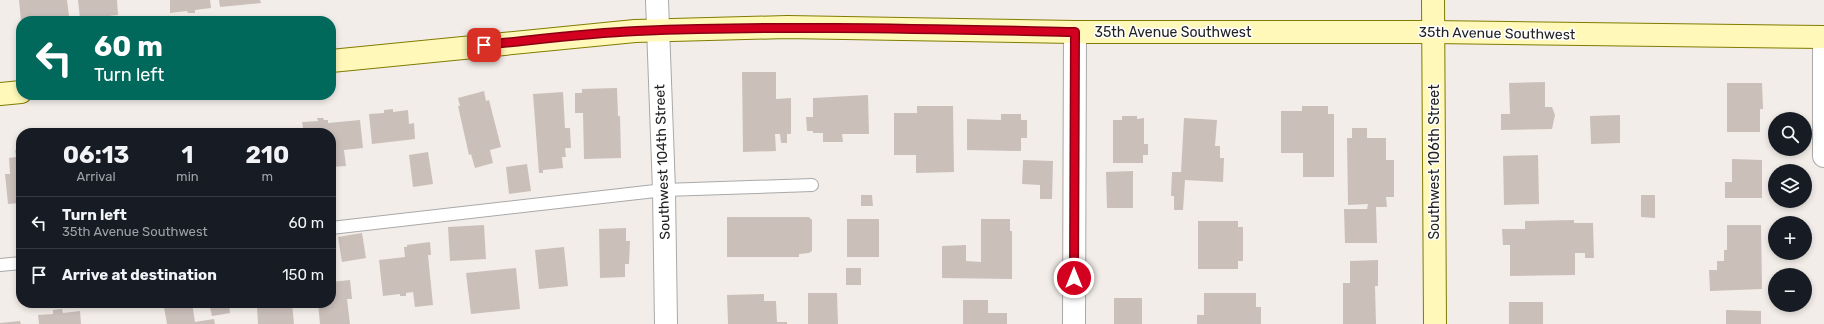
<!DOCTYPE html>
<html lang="en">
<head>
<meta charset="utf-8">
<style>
  body { margin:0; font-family:Rubik,sans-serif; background:#242831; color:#f1f3f6; height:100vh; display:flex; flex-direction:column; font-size:15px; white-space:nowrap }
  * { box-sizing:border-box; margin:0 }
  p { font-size:13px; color:#9ea1a6 }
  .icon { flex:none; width:22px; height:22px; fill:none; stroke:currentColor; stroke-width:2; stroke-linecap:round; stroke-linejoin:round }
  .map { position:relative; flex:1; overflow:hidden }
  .side { position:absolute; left:16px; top:128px; width:320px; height:180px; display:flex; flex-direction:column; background:#171b24; border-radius:16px; box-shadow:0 2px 6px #0003 }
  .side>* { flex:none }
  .banner { position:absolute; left:16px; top:16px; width:320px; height:84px; border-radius:16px; box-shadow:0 2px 6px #0003; background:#00695c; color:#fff; overflow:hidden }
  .fabs { position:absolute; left:1768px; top:112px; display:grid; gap:8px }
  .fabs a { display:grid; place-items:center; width:44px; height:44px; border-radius:50%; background:#171b24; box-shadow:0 2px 6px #0003; font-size:20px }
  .pin { position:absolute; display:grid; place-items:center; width:34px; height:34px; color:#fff; margin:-17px; border-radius:8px; box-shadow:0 2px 6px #0006 }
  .me { position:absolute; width:44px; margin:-22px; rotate:0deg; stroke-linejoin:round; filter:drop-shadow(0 0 3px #0008) }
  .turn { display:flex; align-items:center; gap:14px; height:84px; padding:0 12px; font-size:18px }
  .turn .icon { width:52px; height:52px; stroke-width:2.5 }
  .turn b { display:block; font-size:28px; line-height:34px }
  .eta { display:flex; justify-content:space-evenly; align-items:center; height:68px; text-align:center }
  .eta b { font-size:24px; font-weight:700; line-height:28px }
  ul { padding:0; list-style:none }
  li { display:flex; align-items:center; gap:12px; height:52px; padding:0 12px; border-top:1px solid #363941 }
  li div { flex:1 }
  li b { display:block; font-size:15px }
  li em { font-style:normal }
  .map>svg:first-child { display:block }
  .building { fill:#cbbfba }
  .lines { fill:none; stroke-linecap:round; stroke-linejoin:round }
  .lane-casing { stroke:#a9a9a9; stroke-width:14 }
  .street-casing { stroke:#a9a9a9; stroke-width:24 }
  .secondary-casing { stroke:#817c00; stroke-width:24 }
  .lane { stroke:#fff; stroke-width:12 }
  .street { stroke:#fff; stroke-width:22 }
  .secondary { stroke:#fff8b9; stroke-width:22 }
  .route-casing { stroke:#890014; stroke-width:10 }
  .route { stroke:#d3001f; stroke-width:7 }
  .labels { text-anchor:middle; stroke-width:3; stroke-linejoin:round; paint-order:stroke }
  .street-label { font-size:14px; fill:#222; stroke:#fff }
</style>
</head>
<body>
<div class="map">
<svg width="1824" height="324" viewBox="0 0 1824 324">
  <rect width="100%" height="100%" fill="#f2ede8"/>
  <!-- building -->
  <g class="building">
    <path d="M19,0H67L69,16L45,18V21H21Z"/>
    <path d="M78,0H117L118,15L80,19Z"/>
    <path d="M170,0H210L211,8L195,10V13H188L187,11L170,13Z"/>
    <path d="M219,0H260L261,3L220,7Z"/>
    <path d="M742,72H776V99L791,98V134H787V143H781L780,134H775L776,151L743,152Z"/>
    <path d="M1545,82V107H1552L1555,115L1552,129L1501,130V114H1510L1509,83Z"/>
    <path d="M1727,83H1762L1763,109H1760V132H1727Z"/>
    <path d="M617,88L618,116H620L621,158L584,159L583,113H575V93H582V89Z"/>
    <path d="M484,91L486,101L489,100L501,147L490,150L493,163L475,168L471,154L469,155L458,106H460L458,98Z"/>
    <path d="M563,92L565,128H570L571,148H565L566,157H562L563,168L543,170V173H539L533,94Z"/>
    <path d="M868,95L869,134H842L843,142H823V133H813V131H807L806,117H813V98Z"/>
    <path d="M917,106H953L954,172L916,173V155H894V113H917Z"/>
    <path d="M1302,106H1328V114H1334V177H1303V153H1281V111H1302Z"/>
    <path d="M393,109V112L408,110L409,124L414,123L415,139L372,144L369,114L384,113V110Z"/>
    <path d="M1001,114H1021V120H1027V138H1021V151L967,150V119L1001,120Z"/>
    <path d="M1620,115V143L1591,144L1590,116Z"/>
    <path d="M1122,116H1137V119L1144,118V144H1148V155H1143V163H1113V120H1122Z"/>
    <path d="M317,118H323L324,120H328V123L360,120L363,148L344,150L346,166L331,167V133H304L302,122L318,121Z"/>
    <path d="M1184,118L1217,120L1215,146H1220V158H1224L1223,182L1185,180L1183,210H1174V196H1171L1172,172H1181Z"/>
    <path d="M283,128L284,133H245V131Z"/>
    <path d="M1352,128H1367V138H1386V160H1394V197H1386L1387,207H1376L1377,243H1345L1344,209H1367L1368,204L1348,205L1347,138H1352Z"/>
    <path d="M214,129L215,133H200V130Z"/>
    <path d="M21,149V203L8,204L5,174H10L9,158L16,157L15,150Z"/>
    <path d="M428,152L433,184L413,187L409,155Z"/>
    <path d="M1538,155L1539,204L1504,205L1503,156Z"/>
    <path d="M1732,159L1762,160V198H1725V182H1732Z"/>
    <path d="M1023,160L1053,161L1052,199H1040V185L1022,184Z"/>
    <path d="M527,164L531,191L509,194L506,167Z"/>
    <path d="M1133,171V208H1107L1106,172Z"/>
    <path d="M861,195H872L873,206H861Z"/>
    <path d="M1641,195H1655V218L1641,217Z"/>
    <path d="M727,217H809L812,220V251L809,253L799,254V257H727Z"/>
    <rect x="847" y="219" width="32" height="38"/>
    <path d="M981,219H1010V231H1012V279L942,278V246L966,245V261L981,262Z"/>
    <path d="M1574,220V223H1593L1594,258H1585V253H1575V275L1510,276V245H1503L1502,229H1525V221Z"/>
    <path d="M1198,221H1238V227H1243V261H1238V269H1198Z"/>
    <path d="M484,225L486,259L450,261L448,227Z"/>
    <path d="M1727,225H1761L1762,289L1710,291L1709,270H1717V261H1724V250H1727Z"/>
    <path d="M626,228V241H630L629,264H625V277L600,278L599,229Z"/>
    <path d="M362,233L366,258L342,262L338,237Z"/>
    <path d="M430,242L431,255H428L433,305L415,307L413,292L406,293V296H400V294L383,296L379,260L405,257L404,247H407V245Z"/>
    <path d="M564,247L568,286L539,289L535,250Z"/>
    <path d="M1378,260V286H1375L1376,324H1343V283H1350V261Z"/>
    <path d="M516,268L520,309L471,314L466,273Z"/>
    <rect x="846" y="268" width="15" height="17"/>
    <path d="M350,280L352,299H347L350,324H320L318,303H331V282Z"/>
    <path d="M808,293H837L838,324H808Z"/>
    <path d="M1204,293H1256V307H1261V324H1197V315H1204Z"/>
    <path d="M764,294V301H776L777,322H787V324H728L727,295Z"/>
    <rect x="1114" y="298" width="28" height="26"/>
    <path d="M963,300H988V313H1007V324H963Z"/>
    <rect x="1509" y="302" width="34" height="22"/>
    <path d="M189,303H192L195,322L214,319L215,324H167L164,307Z"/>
    <path d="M209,303H229L230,313L212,316Z"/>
    <path d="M271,303H292L294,324H258L257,306L272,305Z"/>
    <path d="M62,309L63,313L80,311L81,324H39L38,315L53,314V310Z"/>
    <path d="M1726,310L1761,311V324H1726Z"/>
    <path d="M20,321L21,324H0V323Z"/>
  </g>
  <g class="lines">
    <!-- lane casing -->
    <g class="lane-casing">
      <g id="lane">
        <path d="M331,228L664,190L812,185"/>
        <path d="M0,265L21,263"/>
      </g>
    </g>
    <!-- street casing -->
    <g class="street-casing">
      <g id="street">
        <path d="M657,0L664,190L666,324"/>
        <path d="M1824,37V156"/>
        <path d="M1074,324L1075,32"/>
      </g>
    </g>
    <!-- secondary casing -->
    <g class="secondary-casing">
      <g id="secondary">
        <path d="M1433,0L1435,324"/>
        <path d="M331,61L635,31L787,27L1075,32H1433L1824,37"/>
        <path d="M0,94L21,92"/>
      </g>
    </g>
    <!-- lane -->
    <use href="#lane" class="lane"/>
    <!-- street -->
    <use href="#street" class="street"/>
    <!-- secondary -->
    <use href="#secondary" class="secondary"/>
  </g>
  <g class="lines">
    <!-- route casing -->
    <g class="route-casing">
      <path id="route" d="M484,45C534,40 586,33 637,31C783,25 929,29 1075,32L1074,278"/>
    </g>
    <!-- route -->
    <use href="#route" class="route"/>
  </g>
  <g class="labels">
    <!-- street labels -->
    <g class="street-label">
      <text x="1173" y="37">35th Avenue Southwest</text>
      <text transform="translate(1497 33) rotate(1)" y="5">35th Avenue Southwest</text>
      <text transform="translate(662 162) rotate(-92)" y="5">Southwest 104th Street</text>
      <text transform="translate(1434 162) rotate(-90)" y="5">Southwest 106th Street</text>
    </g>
  </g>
</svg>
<div class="fabs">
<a><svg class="icon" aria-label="search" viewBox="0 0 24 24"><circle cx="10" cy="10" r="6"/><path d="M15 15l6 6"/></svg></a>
<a><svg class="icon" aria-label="layers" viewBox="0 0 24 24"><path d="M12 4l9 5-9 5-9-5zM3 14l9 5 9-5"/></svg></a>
<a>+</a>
<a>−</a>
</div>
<div class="pin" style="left:484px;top:45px;background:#d93025"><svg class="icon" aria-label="arrive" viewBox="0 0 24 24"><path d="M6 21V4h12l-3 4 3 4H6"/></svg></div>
<svg class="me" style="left:1074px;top:278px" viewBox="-20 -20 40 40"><circle r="17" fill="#d3001f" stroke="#fff" stroke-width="3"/><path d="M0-11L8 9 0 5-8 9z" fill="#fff"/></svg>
<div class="banner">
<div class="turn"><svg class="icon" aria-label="left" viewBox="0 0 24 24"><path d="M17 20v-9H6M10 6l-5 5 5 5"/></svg><div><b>60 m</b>Turn left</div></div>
</div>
<section class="side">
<div class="eta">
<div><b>06:13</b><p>Arrival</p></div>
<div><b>1</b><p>min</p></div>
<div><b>210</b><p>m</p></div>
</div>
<ul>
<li><svg class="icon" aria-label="left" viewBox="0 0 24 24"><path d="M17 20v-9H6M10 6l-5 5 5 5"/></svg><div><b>Turn left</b><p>35th Avenue Southwest</p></div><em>60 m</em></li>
<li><svg class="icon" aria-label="arrive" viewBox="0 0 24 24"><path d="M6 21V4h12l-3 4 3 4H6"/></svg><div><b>Arrive at destination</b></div><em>150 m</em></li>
</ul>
</section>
</div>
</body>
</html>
